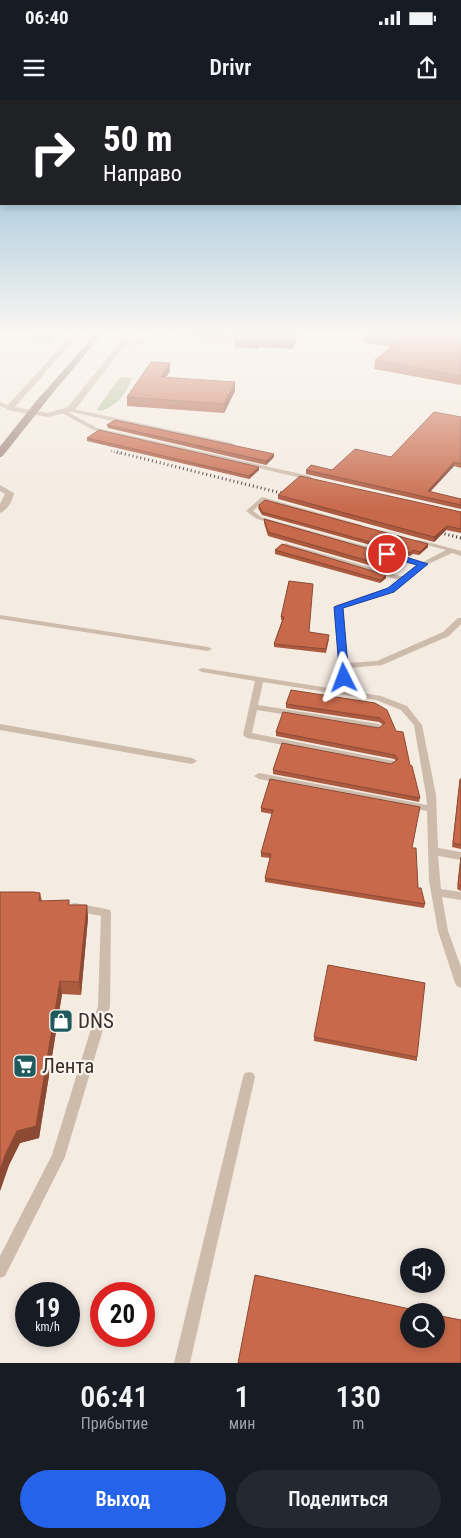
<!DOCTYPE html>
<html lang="ru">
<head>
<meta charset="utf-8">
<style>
  body { margin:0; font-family:"Roboto Condensed",sans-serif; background:#242831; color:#f1f3f6; height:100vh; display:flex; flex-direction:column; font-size:19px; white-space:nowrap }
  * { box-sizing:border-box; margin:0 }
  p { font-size:16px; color:#9ea1a6 }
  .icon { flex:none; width:28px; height:28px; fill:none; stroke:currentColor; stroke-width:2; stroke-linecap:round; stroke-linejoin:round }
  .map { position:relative; height:1263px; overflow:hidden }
  .drawer { display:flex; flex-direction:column; background:#171b24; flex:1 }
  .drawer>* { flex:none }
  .hud { position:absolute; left:0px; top:0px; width:461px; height:105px; box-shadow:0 2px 8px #0003; background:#202124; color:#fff; overflow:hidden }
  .buttons { position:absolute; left:400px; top:1148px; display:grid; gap:10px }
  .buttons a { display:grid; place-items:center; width:45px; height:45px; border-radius:50%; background:#171b24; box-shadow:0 2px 8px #0003; font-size:25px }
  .speed { position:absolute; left:15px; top:1182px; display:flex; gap:10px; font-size:25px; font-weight:700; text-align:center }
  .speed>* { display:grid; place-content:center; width:65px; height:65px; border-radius:50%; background:#171b24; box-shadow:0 2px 8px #0003; line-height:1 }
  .speed small { font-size:12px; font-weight:400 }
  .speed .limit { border:8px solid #d22; background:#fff; color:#111 }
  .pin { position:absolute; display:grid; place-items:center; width:42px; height:42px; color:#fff; margin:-21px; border:2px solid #fff; border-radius:50%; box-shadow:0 1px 5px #0007 }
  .me { position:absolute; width:55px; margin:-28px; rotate:357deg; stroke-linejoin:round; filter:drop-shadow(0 0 4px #0008) }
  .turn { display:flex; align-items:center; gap:18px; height:105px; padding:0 20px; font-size:22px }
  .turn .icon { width:65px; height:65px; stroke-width:2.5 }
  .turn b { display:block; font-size:35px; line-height:42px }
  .eta { display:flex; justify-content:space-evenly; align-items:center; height:85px; text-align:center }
  .eta b { font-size:30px; font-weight:600; line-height:35px }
  .primary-button { display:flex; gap:10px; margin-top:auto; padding:10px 20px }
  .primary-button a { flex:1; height:58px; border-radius:30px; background:#2563eb; color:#fff; font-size:20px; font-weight:600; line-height:58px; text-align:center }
  .primary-button a+a { background:#242831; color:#f1f3f6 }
  .status { display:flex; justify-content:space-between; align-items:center; height:35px; padding:0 25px; background:#171b24; direction:ltr }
  .status svg { height:14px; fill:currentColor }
  header { display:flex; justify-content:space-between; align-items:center; height:65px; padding:0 20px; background:#171b24; font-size:22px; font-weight:600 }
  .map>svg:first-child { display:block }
  .green { fill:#b8c4a0 }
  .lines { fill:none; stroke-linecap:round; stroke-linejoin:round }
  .lane { fill:#cdbbac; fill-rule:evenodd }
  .street { fill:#cdbbac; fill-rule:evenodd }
  .secondary { fill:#a18a7d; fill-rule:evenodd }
  .rail-far1 { stroke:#3b302b; stroke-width:2.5; stroke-dasharray:0.5 2.5; stroke-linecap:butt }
  .rail { stroke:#3b302b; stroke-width:3; stroke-dasharray:1 3; stroke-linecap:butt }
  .secondary-bridge { stroke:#a18a7d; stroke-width:8 }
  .wall { fill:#ac5a40 }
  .shaded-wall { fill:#8c4a34 }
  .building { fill:#c8694b; stroke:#8c4a34 }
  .route { fill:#2563eb; stroke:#184099 }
  .labels { text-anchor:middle; stroke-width:4.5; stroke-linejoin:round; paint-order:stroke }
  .near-poi-label { font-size:21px; fill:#3b302b; stroke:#fbf5ee; text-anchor:start }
</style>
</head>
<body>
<div class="status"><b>06:40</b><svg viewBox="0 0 49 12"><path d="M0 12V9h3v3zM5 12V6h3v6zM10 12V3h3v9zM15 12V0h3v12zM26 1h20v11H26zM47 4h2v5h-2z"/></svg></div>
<header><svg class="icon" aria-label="menu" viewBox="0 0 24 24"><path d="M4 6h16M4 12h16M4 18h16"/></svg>Drivr<svg class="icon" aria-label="share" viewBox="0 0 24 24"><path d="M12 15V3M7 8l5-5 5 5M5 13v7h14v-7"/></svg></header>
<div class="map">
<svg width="461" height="1263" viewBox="0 0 461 1263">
  <rect width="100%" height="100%" fill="#f4ebe1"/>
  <!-- green -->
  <g class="green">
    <path d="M37,232H61L50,244L26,242Z"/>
    <path d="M122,277L132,278C127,293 115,308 99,311L97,309L117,281Z"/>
  </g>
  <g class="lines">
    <!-- lane -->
    <g class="lane">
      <path d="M160,232H164L163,236L165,237L223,240L227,232H231L227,241L225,242L164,239L160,238L119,248L117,247L158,235Z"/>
      <path d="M0,302L12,307L13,308L10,310L0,306Z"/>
      <path d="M69,308L232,343L235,345L232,347L67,311L66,310Z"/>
      <path d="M62,311H66L97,328L310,376L313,378L310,380L93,330L62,313Z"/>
      <path d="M262,397L362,425L359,427L263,401L253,411L261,417L423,462L446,450L416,442V440H420L461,451V456L452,453L426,465L394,492L343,508L348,563L377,561L443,532L458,518H461V524L449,536L382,565L348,568L349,591L381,596L407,606L422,625L436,695L438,748L461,752V760L438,756L441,789L461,792V800L442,797L448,831L461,867V888L457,886L455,883L438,831L429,781L427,711L259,679L254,676L259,673L427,705L426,695L414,625L401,610L376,600L263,582L258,605L379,624L383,627L379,630L257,610L252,633L394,661L396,663L394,665L391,666L247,638L243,635L255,581L202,572L198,570L202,568L341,590L335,507L336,505L388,488L399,480L284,446L283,445L286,443L288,444L404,477L419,465L257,419L246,411Z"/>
      <path d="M0,515L208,547L212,549L208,551L0,519Z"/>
      <path d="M0,624L192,658L197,661L192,664L0,630Z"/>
      <path d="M75,803L106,809L110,810L111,813L110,906L65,1057L5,1176L0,1178V1156L52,1055L98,906L101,816L71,810L70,807L71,804Z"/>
      <path d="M249,972L253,973L255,977L190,1263H174L243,977L245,973Z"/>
    </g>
    <!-- street -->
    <g class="street">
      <path d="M74,232H81L15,307L48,313L68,307L128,232H135L74,311L48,317L7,310V306Z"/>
      <path d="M0,385L14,393C13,400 8,410 0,413V404L5,394L0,391Z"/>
    </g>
    <!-- secondary -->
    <path class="secondary" d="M97,232H104L46,301H40V297Z"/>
    <!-- rail-far1 -->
    <path class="rail-far1" d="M111,351L122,354"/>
    <!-- rail -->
    <g class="rail">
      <path d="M117,352L293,396"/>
      <path d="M429,430L461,438"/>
    </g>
    <!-- secondary-bridge -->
    <path class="secondary-bridge" d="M0,353L43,299"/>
  </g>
  <!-- wall -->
  <g class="wall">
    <path d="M174,232H225L222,238L174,235Z"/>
    <path d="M230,232H299L293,249L259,247L258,249L235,247V241L236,239L230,238Z"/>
    <path d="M461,232V285L374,269L375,260L391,247L363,242L364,234Z"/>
    <path d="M170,263V271L166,277L235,291L224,313L127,306V297Z"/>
    <path d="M461,317V368L454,366L430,392L461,399V409L306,374V370H332L391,357Z"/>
    <path d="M107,325L274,357L266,365L108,328Z"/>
    <path d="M87,338L259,367V370L249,379L87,341Z"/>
    <path d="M278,395L461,412V433L446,430L434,442L278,399Z"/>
    <path d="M259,405L428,447L419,455L413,454L410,456L262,415L258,408Z"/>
    <path d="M264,419L404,463L393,472L268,436L264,423Z"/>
    <path d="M275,450L386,478L380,483L275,454Z"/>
    <path d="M289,481L309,532L329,539L326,553L274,547V544L282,520H281V517Z"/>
    <path d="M375,603L410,665L420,698L419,702L273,674V670L391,664L396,661L394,659L276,636V632L379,628L383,625L379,622L286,608V604Z"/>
    <path d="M270,679L413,748L418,788L425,804L424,808L265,782V778L270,758L261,757V753L272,714L261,712V708Z"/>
    <path d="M460,679H461V749L452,747Z"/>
    <path d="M461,757V791L457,789L460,762Z"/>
    <path d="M0,792L40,793L42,801L70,805H87L88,818L81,895L62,894L39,1038L20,1043L9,1065L0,1091Z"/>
    <path d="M314,937L417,957V961L314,941Z"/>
  </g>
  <!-- shaded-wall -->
  <g class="shaded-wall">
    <path d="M222,232H225L222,238Z"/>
    <path d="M297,232H299L293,249V243Z"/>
    <path d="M170,263V271L161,285V277Z"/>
    <path d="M235,282V291L224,313V304Z"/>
    <path d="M274,354V357L266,365V361Z"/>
    <path d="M454,362V366L427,395L428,391Z"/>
    <path d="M259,367V370L249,379V376Z"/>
    <path d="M447,426L446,430L434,442V437Z"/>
    <path d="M428,444V447L419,455L420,452Z"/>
    <path d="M404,459V463L393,472V468Z"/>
    <path d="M386,475V478L380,483L381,480Z"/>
    <path d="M87,805L88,818L81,895L79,882Z"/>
    <path d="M60,881L62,894L39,1038L20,1043L9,1065L0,1091V1070L6,1053Z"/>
  </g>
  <!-- building -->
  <g class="building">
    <path d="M231,232H297L293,243L259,241L258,242L235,241L239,233Z"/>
    <path d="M365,232H461V276L375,260L400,240L364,234Z"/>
    <path d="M151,262L170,263L161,277L235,282L224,304L127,297Z"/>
    <path d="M434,312L461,317V364L454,362L428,391L461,399V405L306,370L311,365L332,370L355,349L391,357Z"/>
    <path d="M115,320L274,354L266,361L107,325Z"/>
    <path d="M99,330L259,367L249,376L87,338Z"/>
    <path d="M300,376L461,412V429L447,426L434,437L278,395Z"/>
    <path d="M265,400L428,444L420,452L413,450L410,453L262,412L259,405Z"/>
    <path d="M264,419L404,459L393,468L268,432Z"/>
    <path d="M282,444L386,475L381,480L275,450Z"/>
    <path d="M289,481L313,484L309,532L329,535L326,549L274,544L284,517H281Z"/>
    <path d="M291,590L375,603L387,610L396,631L403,632L410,665L412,666L420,698L273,670L282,643L391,664L398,659L395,655L276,632L283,612L379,628L385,623L380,618L286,604Z"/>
    <path d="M270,679L420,707L412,748H416L418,788H421L425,804L265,778L271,754L261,753L273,710L261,708Z"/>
    <path d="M460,679H461V745L453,743Z"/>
    <path d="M461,757V786L458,785Z"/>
    <path d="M0,792H34L40,793L39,801L69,800V805H87L79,882L60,881L36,1026L17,1031L6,1053L0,1070Z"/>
    <path d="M328,865L425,883L417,957L314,937Z"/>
    <path d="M255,1175L419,1211H409V1239H436V1215L461,1220V1263H238Z"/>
  </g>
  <!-- sky -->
  <linearGradient id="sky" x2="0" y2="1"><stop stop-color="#7eb2d2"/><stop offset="0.57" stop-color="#faf6f2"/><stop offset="1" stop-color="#faf6f2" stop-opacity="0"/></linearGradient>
  <rect width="461" height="409" fill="url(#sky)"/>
  <!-- route -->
  <path class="route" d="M387,451L428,464L394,492L343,508L349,578L348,580H340L334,507L388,488L417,465L384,456L383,454Z"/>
  <!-- icons -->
  <defs>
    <g id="shop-square" transform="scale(1.25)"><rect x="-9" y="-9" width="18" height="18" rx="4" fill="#1f5a5e" stroke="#fbf5ee"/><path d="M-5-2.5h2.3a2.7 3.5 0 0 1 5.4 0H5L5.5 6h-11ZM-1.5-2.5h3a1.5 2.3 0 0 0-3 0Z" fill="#fff"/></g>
    <g id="supermarket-square" transform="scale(1.25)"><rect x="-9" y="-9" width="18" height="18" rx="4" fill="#1f5a5e" stroke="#fbf5ee"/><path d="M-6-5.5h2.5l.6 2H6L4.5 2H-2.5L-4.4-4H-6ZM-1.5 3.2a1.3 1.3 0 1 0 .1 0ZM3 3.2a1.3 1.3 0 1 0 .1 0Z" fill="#fff"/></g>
  </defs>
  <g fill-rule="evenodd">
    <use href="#shop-square" x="61" y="921"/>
    <use href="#supermarket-square" x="25" y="966"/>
  </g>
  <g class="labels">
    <!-- near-poi labels -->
    <g class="near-poi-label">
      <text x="78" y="928">DNS</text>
      <text x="42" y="973">Лента</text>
    </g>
  </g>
</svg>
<div class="buttons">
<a><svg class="icon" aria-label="sound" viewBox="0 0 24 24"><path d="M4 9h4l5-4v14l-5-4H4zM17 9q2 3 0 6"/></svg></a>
<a><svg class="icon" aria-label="search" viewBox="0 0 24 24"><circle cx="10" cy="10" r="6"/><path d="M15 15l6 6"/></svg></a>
</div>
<div class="speed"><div>19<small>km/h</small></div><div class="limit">20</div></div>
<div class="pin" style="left:387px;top:454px;background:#d93025"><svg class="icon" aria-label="arrive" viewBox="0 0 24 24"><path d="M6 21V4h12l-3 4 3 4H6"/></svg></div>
<svg class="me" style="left:344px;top:578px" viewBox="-20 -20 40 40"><path d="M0-17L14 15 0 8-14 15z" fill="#2563eb" stroke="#fff" stroke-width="4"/></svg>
<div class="hud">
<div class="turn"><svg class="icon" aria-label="right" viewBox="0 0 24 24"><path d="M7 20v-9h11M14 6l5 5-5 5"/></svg><div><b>50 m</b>Направо</div></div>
</div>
</div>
<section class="drawer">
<div class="eta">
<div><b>06:41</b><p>Прибытие</p></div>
<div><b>1</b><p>мин</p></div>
<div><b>130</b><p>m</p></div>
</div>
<div class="primary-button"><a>Выход</a><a>Поделиться</a></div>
</section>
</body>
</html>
